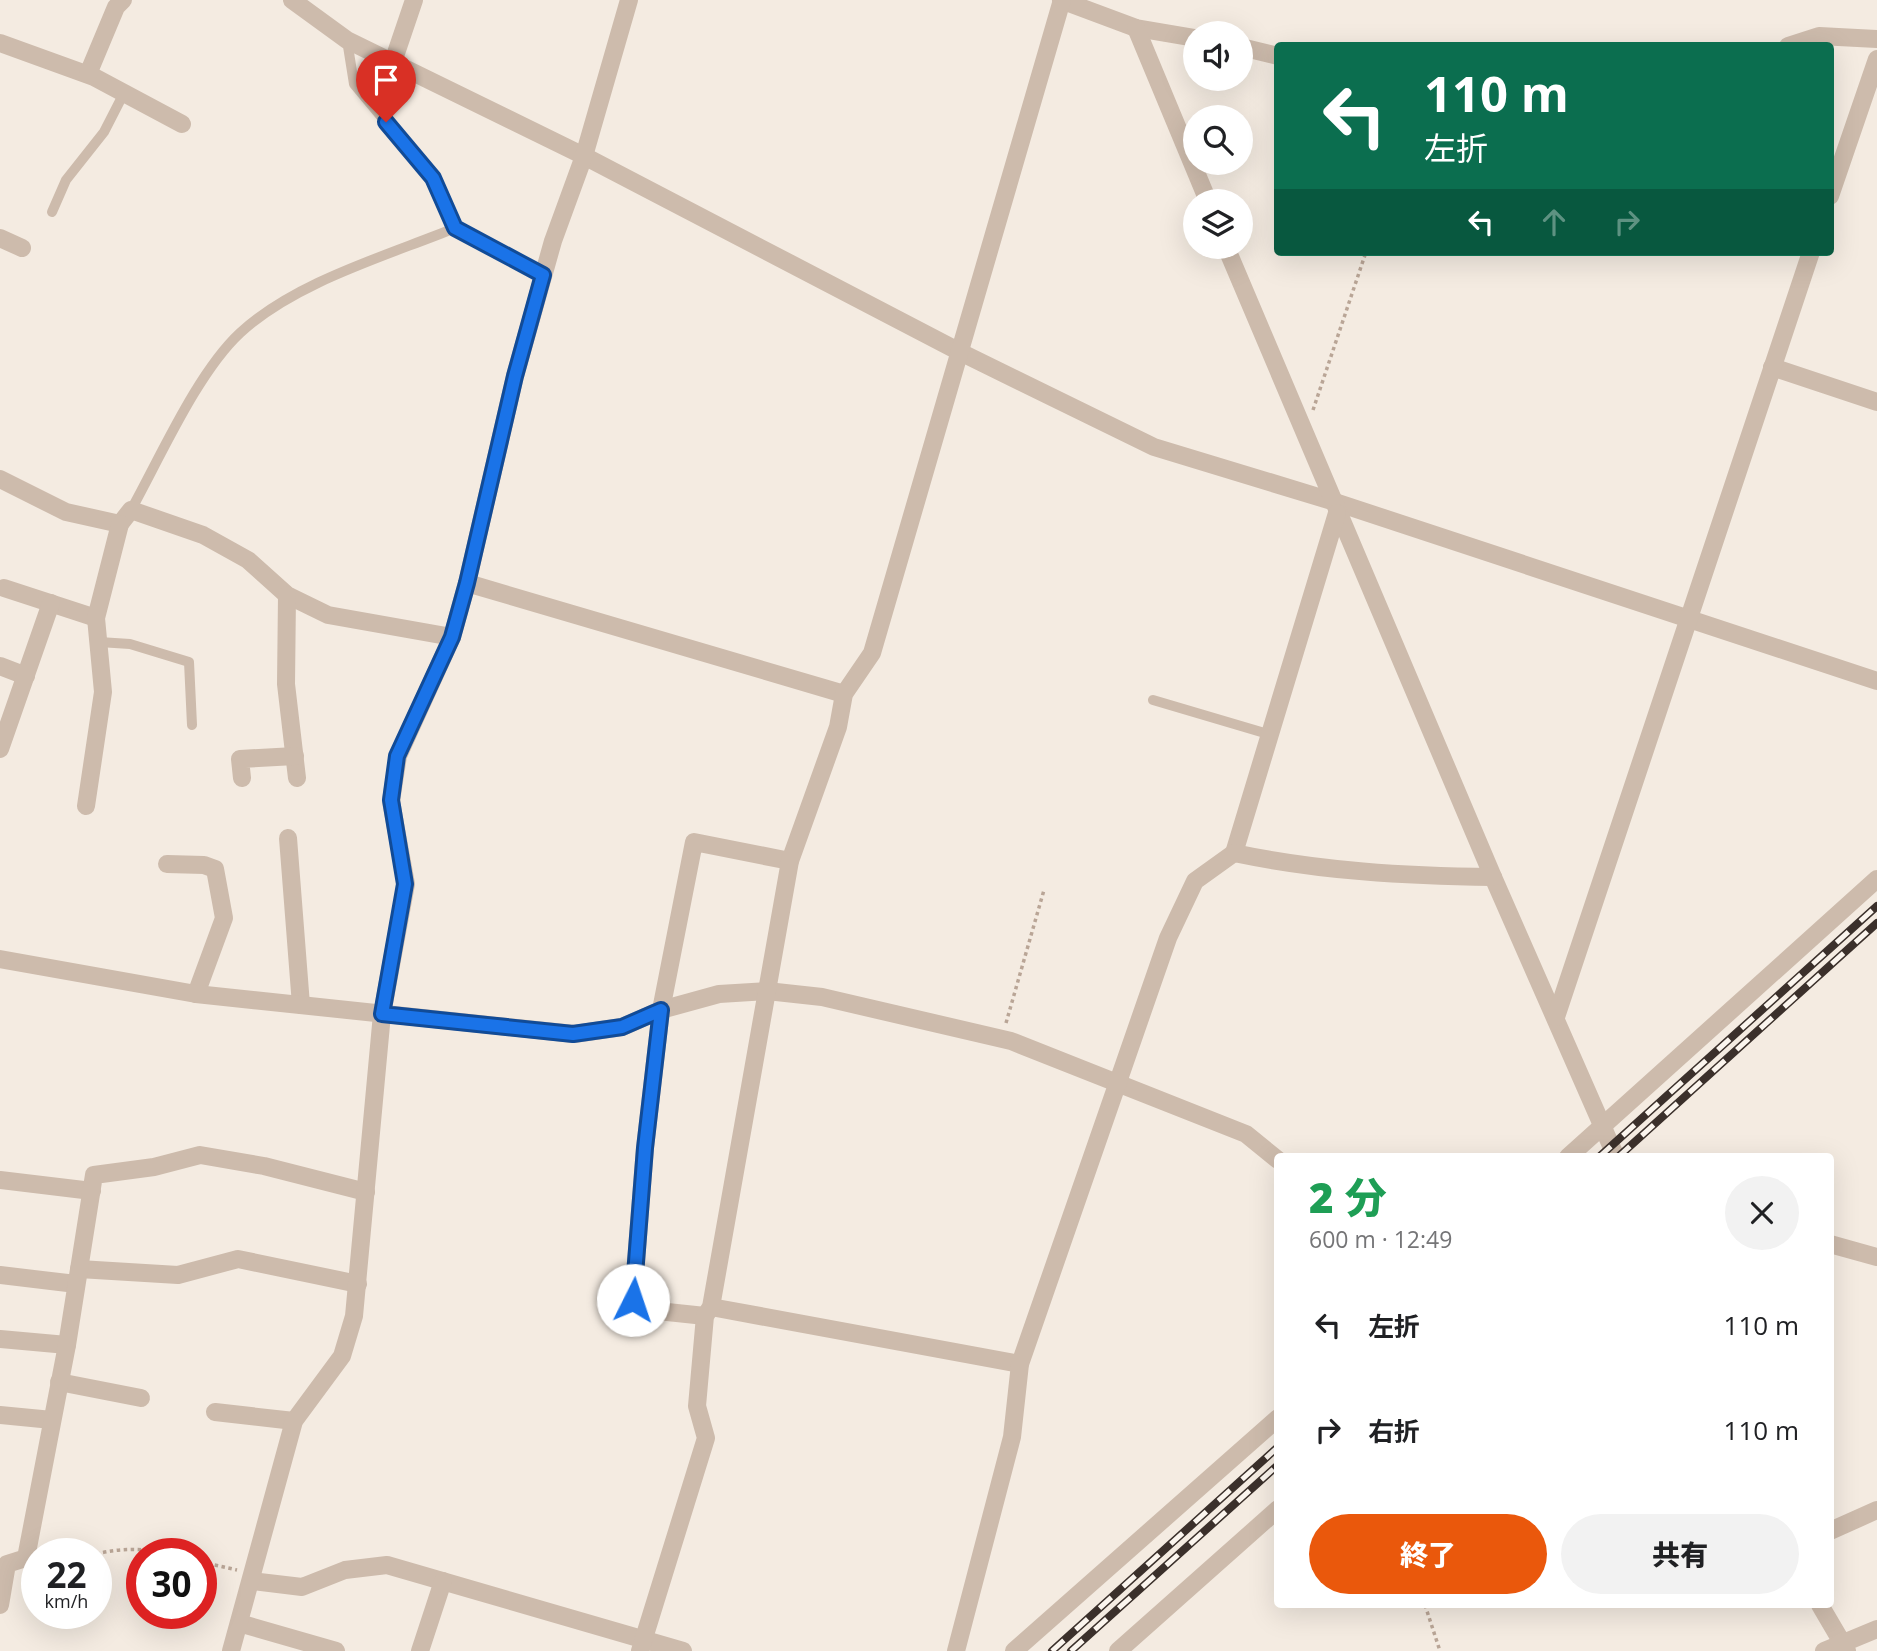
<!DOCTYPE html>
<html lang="ja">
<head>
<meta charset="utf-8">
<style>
  body { margin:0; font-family:"Open Sans","Noto Sans JP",sans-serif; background:#f2f2f2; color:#202124; height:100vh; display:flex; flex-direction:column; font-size:26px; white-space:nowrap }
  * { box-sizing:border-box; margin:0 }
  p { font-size:23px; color:#757577 }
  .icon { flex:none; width:38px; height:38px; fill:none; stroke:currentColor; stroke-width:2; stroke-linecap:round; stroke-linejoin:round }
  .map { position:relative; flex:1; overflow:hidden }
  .sheet { position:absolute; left:1274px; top:1153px; width:560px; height:455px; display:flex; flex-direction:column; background:#fff; border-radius:7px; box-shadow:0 7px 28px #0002 }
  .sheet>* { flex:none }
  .guide { position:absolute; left:1274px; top:42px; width:560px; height:214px; border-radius:7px; box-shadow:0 7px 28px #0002; background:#0b6e4f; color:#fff; overflow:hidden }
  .buttons { position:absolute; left:1183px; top:21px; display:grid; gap:14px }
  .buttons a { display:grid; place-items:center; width:70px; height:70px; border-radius:50%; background:#fff; box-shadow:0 7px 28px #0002; font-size:35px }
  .speed { position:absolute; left:21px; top:1538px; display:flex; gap:14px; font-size:35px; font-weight:700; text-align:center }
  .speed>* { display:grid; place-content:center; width:91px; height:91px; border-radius:50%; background:#fff; box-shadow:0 7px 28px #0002; line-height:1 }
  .speed small { font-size:18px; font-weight:400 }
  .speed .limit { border:10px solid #d22; background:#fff; color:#111 }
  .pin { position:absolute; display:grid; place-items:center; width:60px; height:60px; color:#fff; margin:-72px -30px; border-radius:50% 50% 50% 0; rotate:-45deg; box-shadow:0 0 7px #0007 }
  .pin .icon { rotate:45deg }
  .me { position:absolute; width:77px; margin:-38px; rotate:4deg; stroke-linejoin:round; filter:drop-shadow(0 0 5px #0008) }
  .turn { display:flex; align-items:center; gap:24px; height:147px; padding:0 35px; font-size:32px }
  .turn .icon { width:91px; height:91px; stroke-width:2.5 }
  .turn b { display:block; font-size:49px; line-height:60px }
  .lanes { display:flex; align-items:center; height:66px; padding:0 35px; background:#0003; justify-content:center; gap:35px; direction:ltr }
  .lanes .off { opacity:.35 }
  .round { display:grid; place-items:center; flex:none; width:74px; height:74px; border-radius:37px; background:#f2f2f2 }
  .overview { display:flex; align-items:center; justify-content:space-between; height:119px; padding:0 35px }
  h1 { font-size:42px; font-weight:800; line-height:52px; color:#1e9e55 }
  .button { display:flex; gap:14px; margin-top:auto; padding:14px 35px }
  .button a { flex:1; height:80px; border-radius:42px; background:#ea580c; color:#fff; font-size:28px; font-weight:800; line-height:80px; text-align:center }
  .button a+a { background:#f2f2f2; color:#202124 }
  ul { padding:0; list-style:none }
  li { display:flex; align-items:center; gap:21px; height:105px; padding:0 35px }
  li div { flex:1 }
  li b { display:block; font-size:26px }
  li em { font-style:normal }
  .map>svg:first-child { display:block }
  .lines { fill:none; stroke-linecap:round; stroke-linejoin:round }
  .path { stroke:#b9a596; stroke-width:3.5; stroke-dasharray:3.5 3.5; stroke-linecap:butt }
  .service { stroke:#cdbbac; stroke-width:10 }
  .minor { stroke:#cdbbac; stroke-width:18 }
  .rail-casing { stroke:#3b302b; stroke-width:8 }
  .rail { stroke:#fbf5ee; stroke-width:5; stroke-dasharray:16; stroke-linecap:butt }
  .route-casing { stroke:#114b97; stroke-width:18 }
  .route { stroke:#1a73e8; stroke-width:12 }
</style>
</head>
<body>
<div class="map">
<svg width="1877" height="1651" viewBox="0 0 1877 1651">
  <rect width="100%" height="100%" fill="#f4ebe1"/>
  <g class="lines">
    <!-- path -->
    <g class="path">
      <path d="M1313,410L1366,252"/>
      <path d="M1006,1023L1044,890"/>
      <path d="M96,1554C121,1548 144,1548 169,1554"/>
      <path d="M201,1562L237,1570"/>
      <path d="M1425,1605L1440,1651"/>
    </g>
    <!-- service -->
    <g class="service">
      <path d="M347,40L354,84L433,179L455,228"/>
      <path d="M52,212L66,180L104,132L124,93"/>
      <path d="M131,510C160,458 197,373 240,333C295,282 386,256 455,228L543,275"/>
      <path d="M99,642L130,644L189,662L192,725"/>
      <path d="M1153,700L1268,734"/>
    </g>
    <!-- minor -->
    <g class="minor">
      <path d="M292,0L347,40L584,156L960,352L1154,447L1335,502L1877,681"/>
      <path d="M1061,0L1136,28L1195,38"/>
      <path d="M1136,28L1208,201"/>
      <path d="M0,43L94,77L182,124"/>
      <path d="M1788,46L1819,36L1877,39"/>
      <path d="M1241,47L1278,56"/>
      <path d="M393,62L414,0"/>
      <path d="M88,74L116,7L123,0"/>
      <path d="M1830,196L1877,59"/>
      <path d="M0,238L22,248"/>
      <path d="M1226,247L1493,877L1616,1157"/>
      <path d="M1772,367L1877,402"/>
      <path d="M0,479L66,512L120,524L131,510L203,535L248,560L287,595L328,615L452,637"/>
      <path d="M467,583L844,694"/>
      <path d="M4,588L96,618"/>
      <path d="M287,595L286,684L297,778"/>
      <path d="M0,666L26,676"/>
      <path d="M0,749L51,603"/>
      <path d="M242,778L240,759L295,756"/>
      <path d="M86,806L103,692L96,618L120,524"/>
      <path d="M288,838L301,1005"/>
      <path d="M1234,853L1337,513"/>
      <path d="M167,864L204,865L215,869L224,918L196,994"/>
      <path d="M0,959L196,994L574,1034L622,1027L661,1010L719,994L767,991L822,997L1011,1041L1246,1134L1278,1160"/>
      <path d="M1556,1017L1811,252"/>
      <path d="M1568,1157L1877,879"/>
      <path d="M0,1180L92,1191"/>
      <path d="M1830,1244L1877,1257"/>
      <path d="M79,1269L178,1275L238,1259L358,1284"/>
      <path d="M0,1275L76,1284"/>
      <path d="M711,1307L1020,1364"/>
      <path d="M705,1316L639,1309L633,1300L645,1148L661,1010L694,842L790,861"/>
      <path d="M0,1339L67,1345"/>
      <path d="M59,1382L141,1398"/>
      <path d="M215,1412L294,1421"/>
      <path d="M0,1415L52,1420"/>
      <path d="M1830,1531L1877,1510"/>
      <path d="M252,1581L302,1587L345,1570L387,1565L683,1651"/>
      <path d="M0,1605L7,1564L26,1558L67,1345L94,1175L154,1167L200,1155L264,1166L366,1192"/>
      <path d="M1820,1605L1847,1651"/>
      <path d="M239,1623L336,1651"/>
      <path d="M231,1651L294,1421L342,1356L354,1316L382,1014L406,884L391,801L398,756L452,637L467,583L515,376L553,241L584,156L629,0"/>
      <path d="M420,1651L443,1581"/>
      <path d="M640,1651L706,1438L697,1406L705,1316L711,1307L790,861L838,727L844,694L872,653L1062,0"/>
      <path d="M956,1651L1012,1437L1020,1364L1168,938L1195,881L1234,853C1320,871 1405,876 1493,877"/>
      <path d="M1014,1651L1278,1418"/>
      <path d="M1118,1651L1278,1509"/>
      <path d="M1824,1651L1877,1629"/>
    </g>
    <!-- rail casing -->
    <g class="rail-casing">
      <g id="rail">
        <path d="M1599,1157L1877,906"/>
        <path d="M1618,1157L1877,923"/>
        <path d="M1052,1651L1278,1447"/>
        <path d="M1071,1651L1278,1465"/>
      </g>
    </g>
    <!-- rail -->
    <use href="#rail" class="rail"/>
  </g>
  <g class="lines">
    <!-- route casing -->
    <g class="route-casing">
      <path id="route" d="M386,122L433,178L455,228L543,275L515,376L467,583L452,637L397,756L391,800L405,884L382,1014L573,1034L622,1027L661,1010L645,1148L633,1300"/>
    </g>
    <!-- route -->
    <use href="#route" class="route"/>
  </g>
</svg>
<div class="buttons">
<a><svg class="icon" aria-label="sound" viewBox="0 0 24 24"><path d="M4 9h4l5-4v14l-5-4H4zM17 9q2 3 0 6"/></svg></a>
<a><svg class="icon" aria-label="search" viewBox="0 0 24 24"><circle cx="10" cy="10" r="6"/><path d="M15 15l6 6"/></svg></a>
<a><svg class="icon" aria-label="layers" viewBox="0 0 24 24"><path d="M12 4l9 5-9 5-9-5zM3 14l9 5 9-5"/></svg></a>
</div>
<div class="speed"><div>22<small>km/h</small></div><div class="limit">30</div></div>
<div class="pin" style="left:386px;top:122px;background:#d93025"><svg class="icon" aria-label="arrive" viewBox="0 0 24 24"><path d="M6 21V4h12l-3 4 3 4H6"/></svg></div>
<svg class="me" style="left:633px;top:1300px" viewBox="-20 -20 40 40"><circle r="19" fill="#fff"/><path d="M0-13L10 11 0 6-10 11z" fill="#1a73e8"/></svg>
<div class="guide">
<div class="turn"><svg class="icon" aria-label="left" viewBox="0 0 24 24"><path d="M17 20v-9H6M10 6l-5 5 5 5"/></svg><div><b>110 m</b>左折</div></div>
<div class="lanes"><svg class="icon" aria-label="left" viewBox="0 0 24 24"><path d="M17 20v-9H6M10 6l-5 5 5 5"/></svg><svg class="icon off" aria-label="ahead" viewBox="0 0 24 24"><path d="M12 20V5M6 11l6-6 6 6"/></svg><svg class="icon off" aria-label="right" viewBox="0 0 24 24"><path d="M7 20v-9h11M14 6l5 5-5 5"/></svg></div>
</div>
<section class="sheet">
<div class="overview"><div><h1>2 分</h1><p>600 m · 12:49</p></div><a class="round"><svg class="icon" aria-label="close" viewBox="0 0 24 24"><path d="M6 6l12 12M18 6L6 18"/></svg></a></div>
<ul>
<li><svg class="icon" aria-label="left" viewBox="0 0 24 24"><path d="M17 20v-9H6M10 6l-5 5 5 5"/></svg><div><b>左折</b></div><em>110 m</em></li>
<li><svg class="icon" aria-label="right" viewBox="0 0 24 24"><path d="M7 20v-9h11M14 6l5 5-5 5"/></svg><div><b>右折</b></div><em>110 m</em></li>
</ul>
<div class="button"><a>終了</a><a>共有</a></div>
</section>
</div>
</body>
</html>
